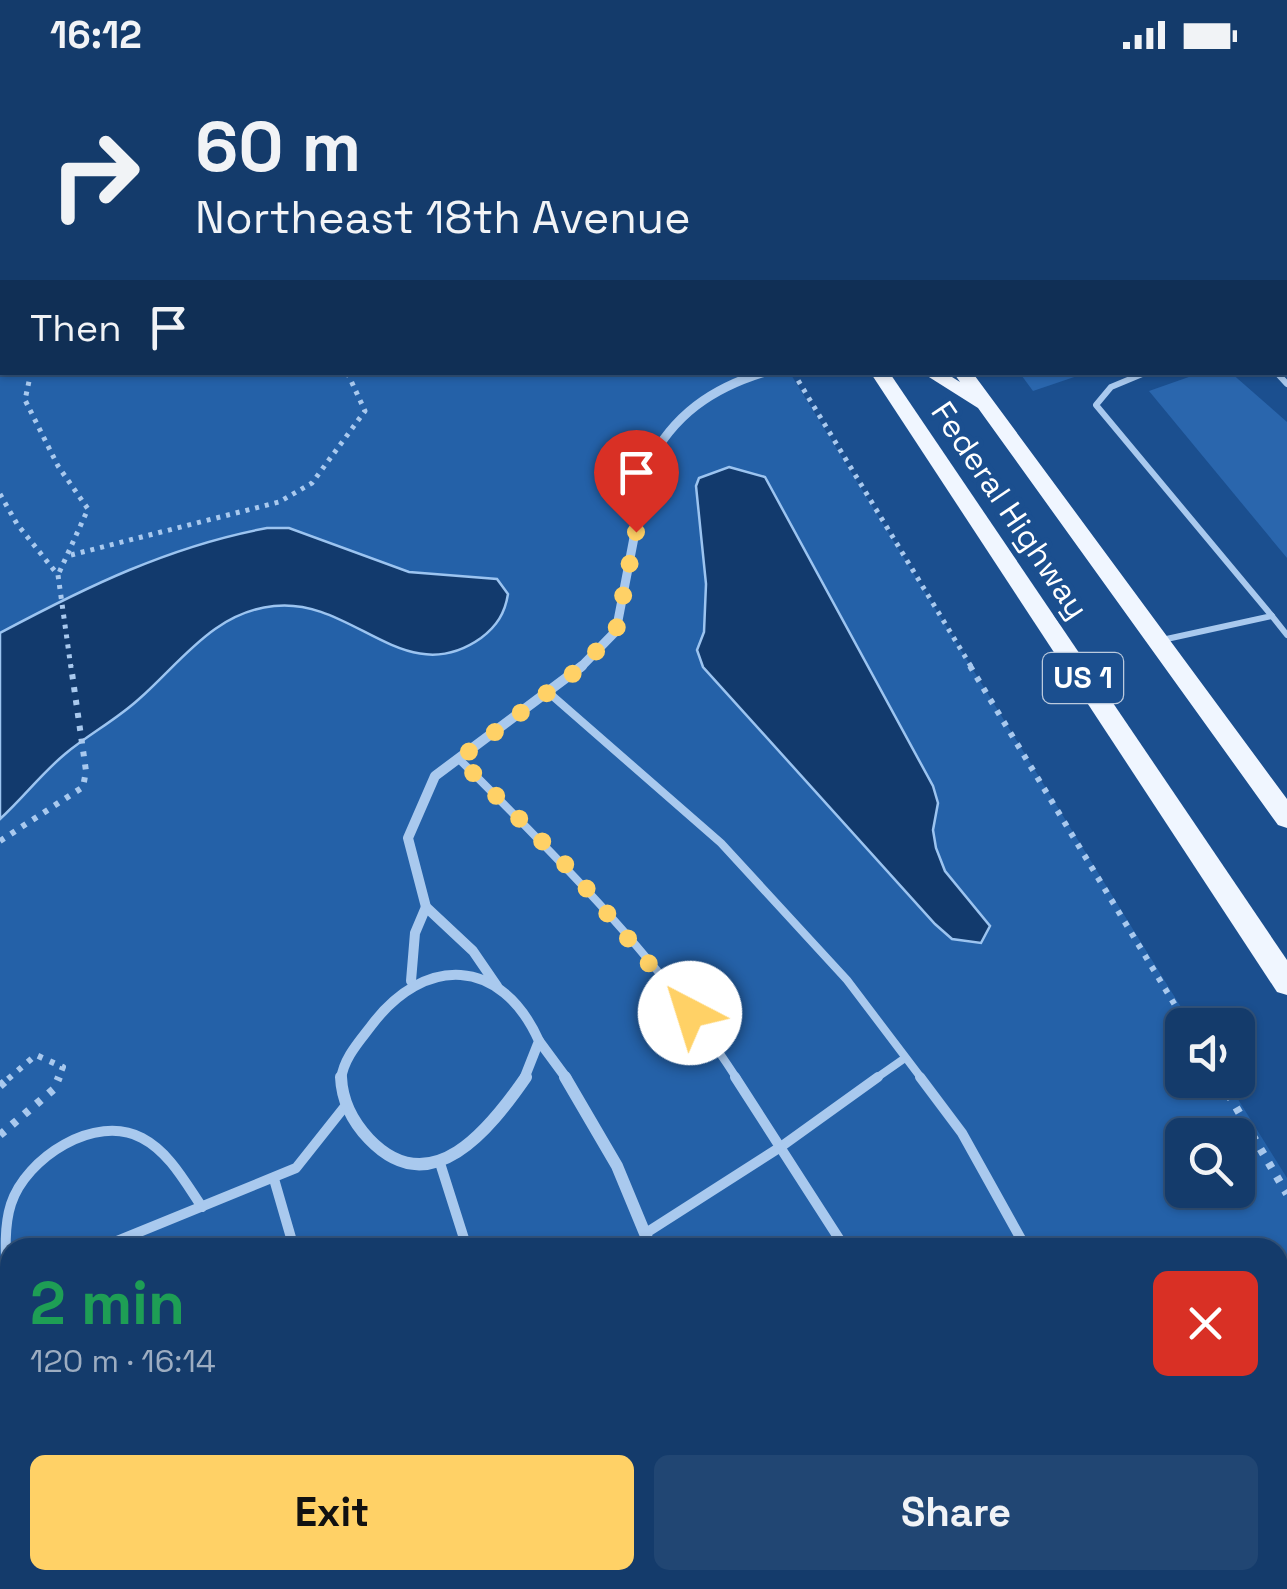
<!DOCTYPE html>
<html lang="en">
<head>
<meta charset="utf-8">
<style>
  body { margin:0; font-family:"Space Grotesk",sans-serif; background:#214673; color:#f1f3f6; height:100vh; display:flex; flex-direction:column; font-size:38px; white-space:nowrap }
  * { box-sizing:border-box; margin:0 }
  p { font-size:32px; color:#9dadc1 }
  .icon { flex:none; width:55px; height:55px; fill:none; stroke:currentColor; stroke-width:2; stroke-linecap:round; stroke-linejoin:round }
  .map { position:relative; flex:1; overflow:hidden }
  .panel { position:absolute; left:0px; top:1168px; width:1288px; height:352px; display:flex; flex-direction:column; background:#143b6b; border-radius:30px 30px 0 0; box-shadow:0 2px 8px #0004,0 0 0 2px #33557e }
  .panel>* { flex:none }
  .guide { position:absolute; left:0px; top:0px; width:1288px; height:305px; box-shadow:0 2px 8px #0004,0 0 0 2px #33557e; background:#143b6b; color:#f1f3f6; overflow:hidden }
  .controls { position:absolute; left:1165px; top:938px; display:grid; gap:20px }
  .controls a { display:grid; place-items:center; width:90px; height:90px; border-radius:15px; background:#143b6b; box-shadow:0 2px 8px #0004,0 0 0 2px #33557e; font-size:50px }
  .pin { position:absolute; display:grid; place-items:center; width:85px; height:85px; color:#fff; margin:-102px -42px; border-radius:50% 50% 50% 0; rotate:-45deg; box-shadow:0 0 10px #0007 }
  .pin .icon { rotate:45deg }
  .me { position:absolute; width:110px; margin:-55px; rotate:320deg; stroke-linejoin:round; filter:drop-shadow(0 0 8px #0008) }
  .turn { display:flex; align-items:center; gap:35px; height:210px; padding:0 30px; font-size:45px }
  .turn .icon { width:130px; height:130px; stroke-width:2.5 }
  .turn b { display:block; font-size:70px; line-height:85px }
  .then { display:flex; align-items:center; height:95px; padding:0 30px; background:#0003; gap:20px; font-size:38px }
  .round { display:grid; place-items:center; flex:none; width:105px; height:105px; border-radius:15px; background:#214673 }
  .overview { display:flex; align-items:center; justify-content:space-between; height:170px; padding:0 30px }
  h1 { font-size:60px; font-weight:700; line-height:75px; color:#1e9e55 }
  .cta { display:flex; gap:20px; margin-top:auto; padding:20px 30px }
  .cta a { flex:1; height:115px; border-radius:15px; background:#ffd166; color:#111; font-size:40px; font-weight:700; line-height:115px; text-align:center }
  .cta a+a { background:#214673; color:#f1f3f6 }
  .status { display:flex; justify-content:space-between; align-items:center; height:70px; padding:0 50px; background:#143b6b; direction:ltr }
  .status svg { height:28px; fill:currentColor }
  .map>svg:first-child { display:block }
  .green { fill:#2461a8; fill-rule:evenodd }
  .water { fill:#123a6d; stroke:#9cc4f0; stroke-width:2.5 }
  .building { fill:#2a66ad }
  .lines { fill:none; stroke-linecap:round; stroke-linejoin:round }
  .path-far3 { stroke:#a9c9ee; stroke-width:4; stroke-dasharray:4 5; stroke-linecap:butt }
  .path-far2 { stroke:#a9c9ee; stroke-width:5; stroke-dasharray:4 6; stroke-linecap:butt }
  .path-far1 { stroke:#a9c9ee; stroke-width:6; stroke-dasharray:5 8; stroke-linecap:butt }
  .path { stroke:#a9c9ee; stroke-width:8; stroke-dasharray:6 10; stroke-linecap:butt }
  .lane-far3 { stroke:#a9c9ee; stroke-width:5 }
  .lane-far2 { stroke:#a9c9ee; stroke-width:6 }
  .lane-far1 { stroke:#a9c9ee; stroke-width:8 }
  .lane { stroke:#a9c9ee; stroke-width:10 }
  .street-far2 { stroke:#a9c9ee; stroke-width:9 }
  .street-far1 { stroke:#a9c9ee; stroke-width:10 }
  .street { stroke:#a9c9ee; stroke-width:12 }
  .primary { fill:#f0f6ff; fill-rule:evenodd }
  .route { stroke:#ffd166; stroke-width:18; stroke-dasharray:0 32.4 }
  .labels { text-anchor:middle; stroke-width:10; stroke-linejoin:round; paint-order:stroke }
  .shield { fill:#1b4f8f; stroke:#bbcadd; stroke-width:2.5 }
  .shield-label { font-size:30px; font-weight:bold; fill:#fff }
  .street-label { font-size:32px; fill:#fff; stroke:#1b4f8f }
</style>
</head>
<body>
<div class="status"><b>16:12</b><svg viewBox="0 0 49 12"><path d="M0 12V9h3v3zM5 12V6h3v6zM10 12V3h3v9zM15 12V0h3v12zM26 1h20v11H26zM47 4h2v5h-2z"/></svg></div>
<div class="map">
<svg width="1287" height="1519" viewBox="0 0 1287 1519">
  <rect width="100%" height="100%" fill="#1b4f8f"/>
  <!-- green -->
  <path class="green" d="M0,0H603L2,2V302L790,303L1192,955H1182V1010H1226L1287,1108V1519H0ZM1182,1065H1238V1120H1182ZM10,1178H1278V1510H10Z"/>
  <!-- water -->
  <g class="water">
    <path d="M729,397L765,407L933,716L938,733L933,760L936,778L945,801L990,856L981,873L952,869L935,854L703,597L697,580L704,562L706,514L696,416L699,408Z"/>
    <path d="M267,458H289L409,502L497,509L508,524C505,543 497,556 481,568C405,622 353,527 274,536C214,542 181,592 139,629C116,650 89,664 65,684C42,703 23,728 0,749V563C86,517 170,476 267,458Z"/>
  </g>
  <!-- building -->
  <g class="building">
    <path d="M1019,302H1086V303L1033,321Z"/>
    <path d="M1203,302H1230L1287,352V488L1149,321Z"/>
  </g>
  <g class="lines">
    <!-- path-far3 -->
    <path class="path-far3" d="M0,166L2,170"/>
    <!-- path-far2 -->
    <g class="path-far2">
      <path d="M31,302L25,330L58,396L88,439L58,505"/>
      <path d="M793,302L972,598"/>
      <path d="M0,424L17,454L58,505L71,598"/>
      <path d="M71,485L279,432L312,413L365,341L347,302"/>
    </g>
    <!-- path-far1 -->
    <g class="path-far1">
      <path d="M970,596L1187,955"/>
      <path d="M0,771L83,717L86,701L71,596"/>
      <path d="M8,1009L36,985L63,997L58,1009"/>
    </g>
    <!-- path -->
    <g class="path">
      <path d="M1220,1010L1287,1124"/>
      <path d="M0,1016L10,1007"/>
      <path d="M0,1065L54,1019L59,1007"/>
    </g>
    <!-- lane-far3 -->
    <g class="lane-far3">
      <path d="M798,2L808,0"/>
      <path d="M883,2L893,0"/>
      <path d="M1117,2L1127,0"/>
    </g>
    <!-- lane-far2 -->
    <g class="lane-far2">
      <path d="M1147,302L1111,317L1096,335L1272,546L1162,570"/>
      <path d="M1276,302L1287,314"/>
      <path d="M1272,546L1287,565"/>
    </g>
    <!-- lane-far1 -->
    <g class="lane-far1">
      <path d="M548,622L721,773L847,910L922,1009"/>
      <path d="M459,689C558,788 661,891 737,1009"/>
      <path d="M875,1009L905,988"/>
    </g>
    <!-- lane -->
    <g class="lane">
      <path d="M735,1007L845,1178"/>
      <path d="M920,1007L962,1063L1026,1178"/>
      <path d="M440,1093L467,1178"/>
      <path d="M274,1109L294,1178"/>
      <path d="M646,1163L782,1076L878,1007"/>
      <path d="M100,1178L296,1098L346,1035"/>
      <path d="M8,1226C7,1196 2,1162 11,1134C26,1088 95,1043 142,1068C169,1082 185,1112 202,1137"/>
      <path d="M332,1510V1519"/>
      <path d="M525,1510L526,1519"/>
      <path d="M875,1510V1519"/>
      <path d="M1074,1510L1075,1519"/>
      <path d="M134,1519L135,1510"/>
    </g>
    <!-- street-far2 -->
    <path class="street-far2" d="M580,598L616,561L648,395C673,345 712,318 765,302"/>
    <!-- street-far1 -->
    <g class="street-far1">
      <path d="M411,911L415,863L426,837"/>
      <path d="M497,916L473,881L426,837L408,768L435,706L582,596"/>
      <path d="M539,971L567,1009"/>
      <path d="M341,1009C344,988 358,973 371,956C424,885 501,886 539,971L524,1009"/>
    </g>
    <!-- street -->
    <g class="street">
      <path d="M341,1007C342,1031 352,1051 369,1069C431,1134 490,1059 526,1007"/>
      <path d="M565,1007L617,1096L651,1178"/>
      <path d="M706,1510L707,1519"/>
    </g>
    <!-- primary -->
    <g class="primary">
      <path d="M669,0H684L685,2H670Z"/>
      <path d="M736,0H751L752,2H737Z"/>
      <path d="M870,302H889L1287,890V925L1277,922Z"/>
      <path d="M921,302H944L960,312L953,302H972L1287,729V758L1278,755L978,338Z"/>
    </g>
  </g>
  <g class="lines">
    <!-- route -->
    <path class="route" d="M636,462L616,561L579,599L459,689L572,801L690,943"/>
  </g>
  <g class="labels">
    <!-- shield labels -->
    <rect class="shield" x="1043" y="583" width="80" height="50" rx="8"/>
    <g class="shield-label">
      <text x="1083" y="618">US 1</text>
    </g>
    <!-- street labels -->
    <g class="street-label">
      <text transform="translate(1010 440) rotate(56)" y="11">Federal Highway</text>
    </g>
  </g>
</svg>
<div class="controls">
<a><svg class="icon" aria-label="sound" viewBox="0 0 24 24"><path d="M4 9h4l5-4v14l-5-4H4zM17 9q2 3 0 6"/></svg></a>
<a><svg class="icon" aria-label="search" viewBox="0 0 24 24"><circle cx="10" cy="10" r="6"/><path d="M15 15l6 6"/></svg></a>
</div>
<div class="pin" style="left:636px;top:462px;background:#d93025"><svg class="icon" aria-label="arrive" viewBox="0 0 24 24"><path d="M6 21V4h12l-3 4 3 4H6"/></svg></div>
<svg class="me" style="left:690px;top:943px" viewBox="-20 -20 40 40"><circle r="19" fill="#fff"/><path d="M0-13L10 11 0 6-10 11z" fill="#ffd166"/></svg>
<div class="guide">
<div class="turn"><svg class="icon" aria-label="right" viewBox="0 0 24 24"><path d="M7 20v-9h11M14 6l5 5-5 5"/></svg><div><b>60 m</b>Northeast 18th Avenue</div></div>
<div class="then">Then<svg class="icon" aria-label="arrive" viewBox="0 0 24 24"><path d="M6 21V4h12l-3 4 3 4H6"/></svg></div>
</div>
<section class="panel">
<div class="overview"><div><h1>2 min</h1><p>120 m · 16:14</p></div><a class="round" style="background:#d93025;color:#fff"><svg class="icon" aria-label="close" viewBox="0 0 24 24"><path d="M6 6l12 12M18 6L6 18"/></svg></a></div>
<div class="cta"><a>Exit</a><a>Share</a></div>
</section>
</div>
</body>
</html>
